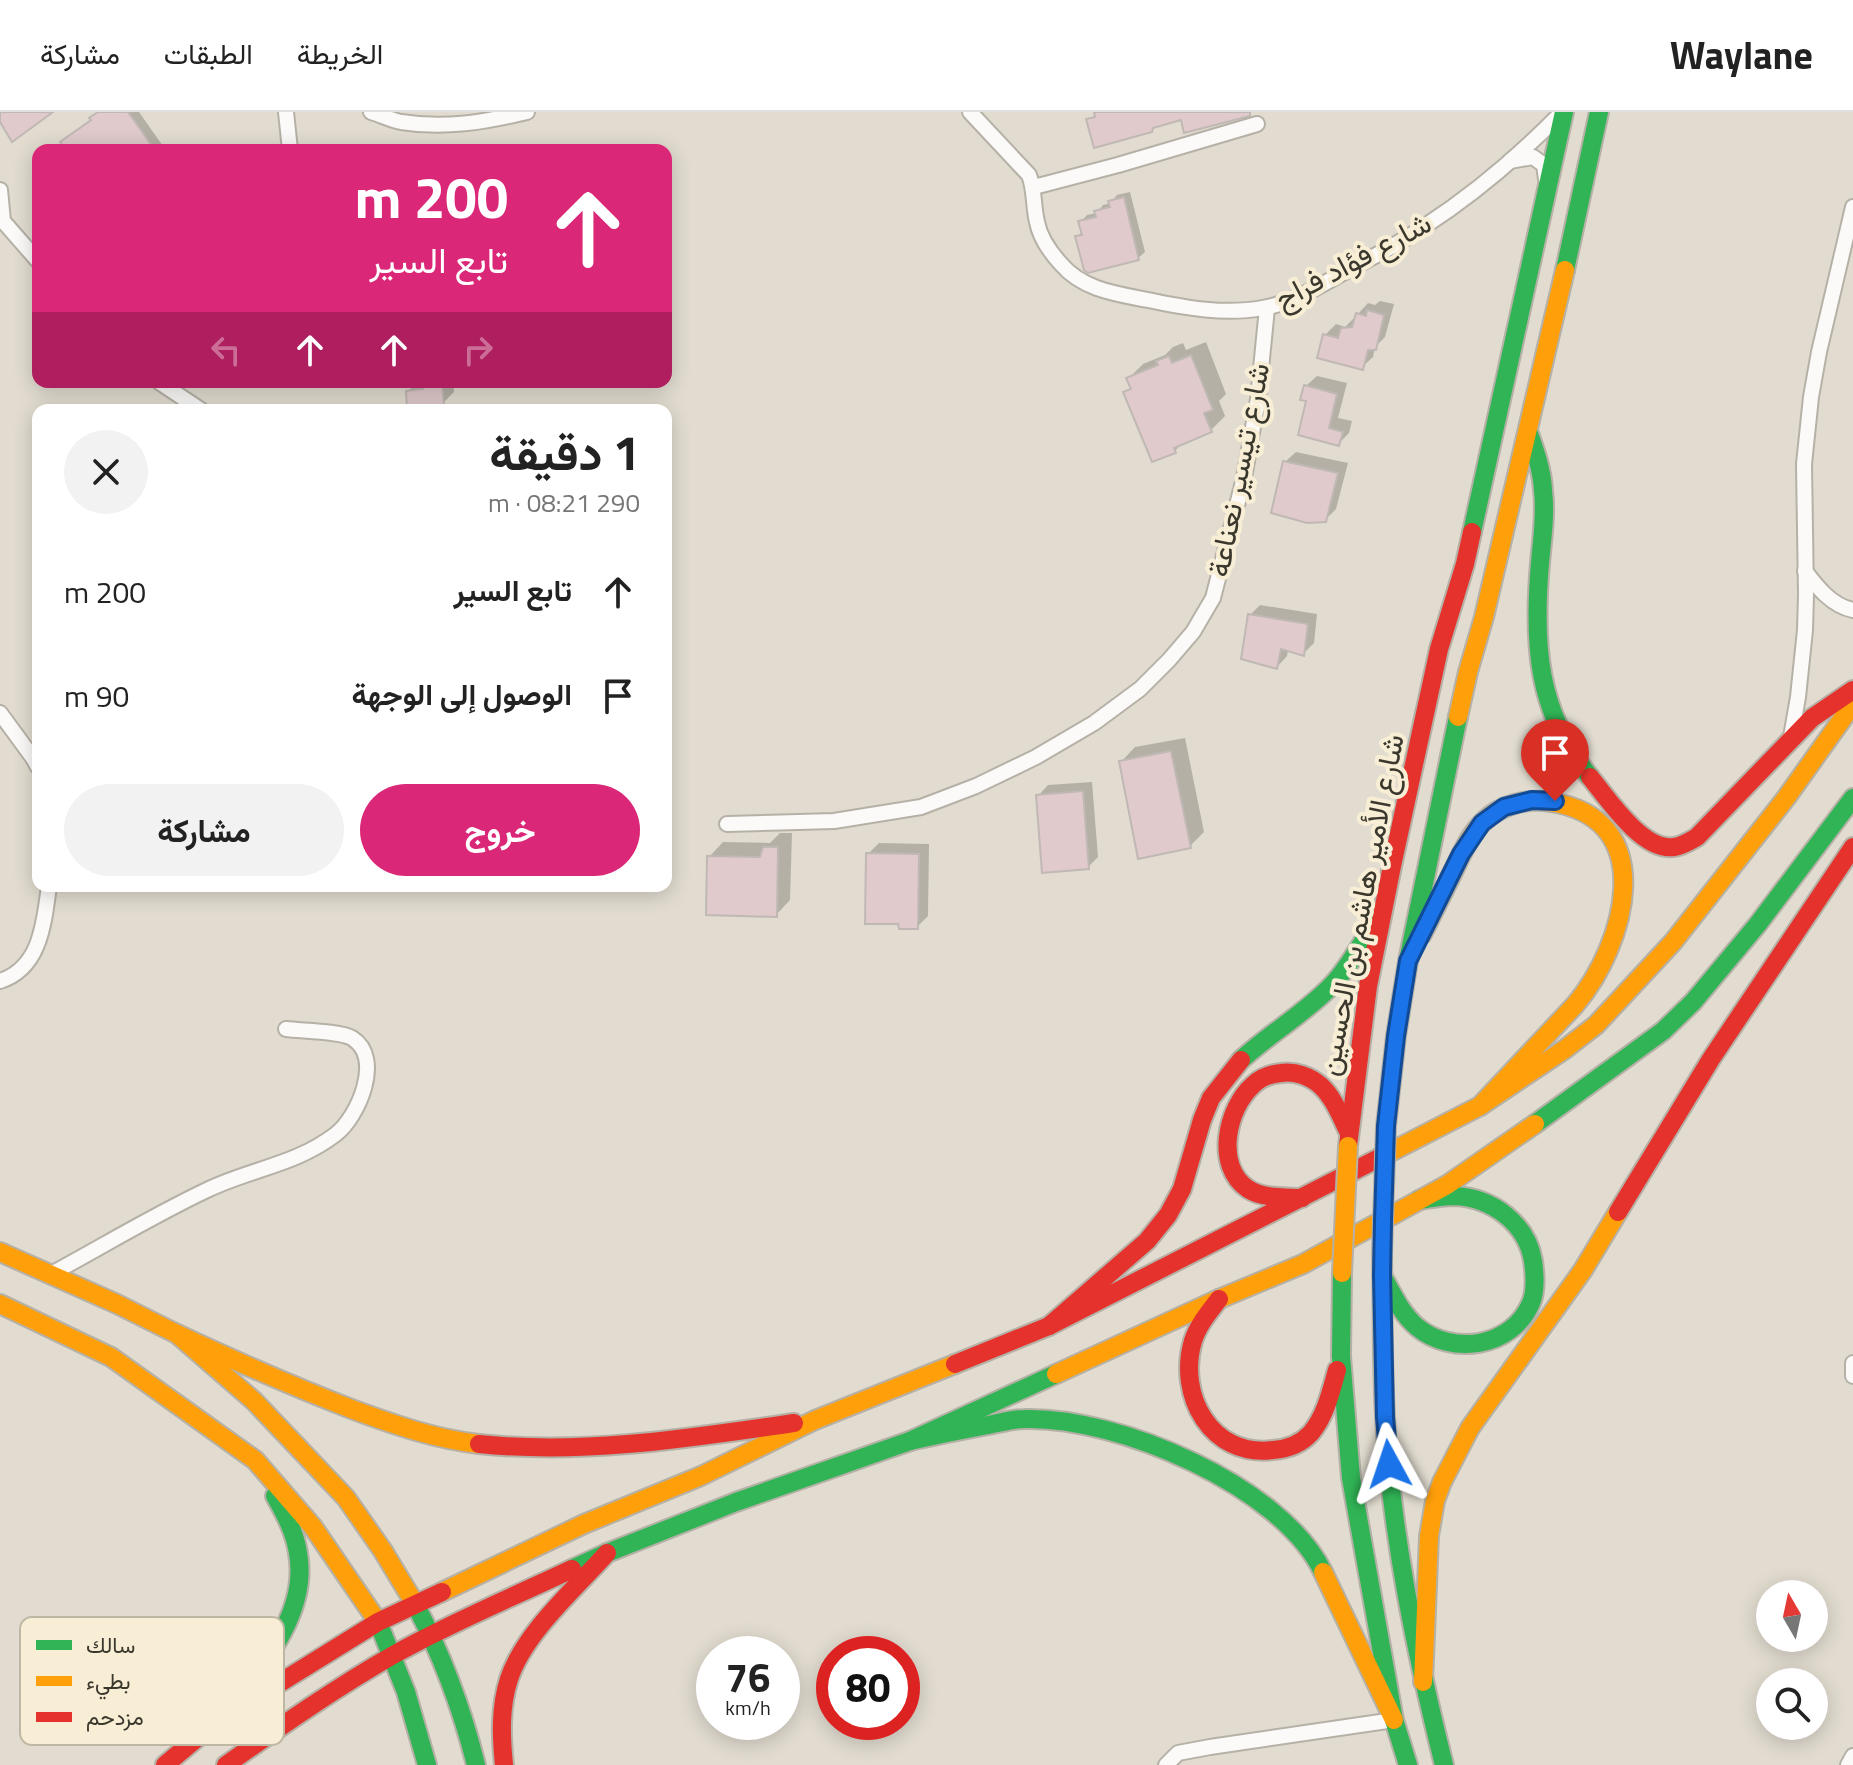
<!DOCTYPE html>
<html lang="ar">
<head>
<meta charset="utf-8">
<style>
  body { margin:0; font-family:"Titillium Web",Vazirmatn,sans-serif; background:#f2f2f2; color:#222; direction:rtl; height:100vh; display:flex; flex-direction:column; font-size:30px; white-space:nowrap }
  * { box-sizing:border-box; margin:0 }
  p { font-size:26px; color:#767676 }
  .icon { flex:none; width:44px; height:44px; fill:none; stroke:currentColor; stroke-width:2; stroke-linecap:round; stroke-linejoin:round }
  .map { position:relative; flex:1; overflow:hidden; direction:ltr }
  .side { position:absolute; left:32px; top:292px; width:640px; height:488px; display:flex; flex-direction:column; background:#fff; border-radius:16px; box-shadow:0 4px 20px #0003; direction:rtl }
  .side>* { flex:none }
  .banner { position:absolute; left:32px; top:32px; width:640px; height:244px; border-radius:16px; box-shadow:0 4px 20px #0003; direction:rtl; background:#db2777; color:#fff; overflow:hidden }
  .needle { width:52px; rotate:351deg }
  .buttons { position:absolute; left:1756px; top:1468px; display:grid; gap:16px }
  .buttons a { display:grid; place-items:center; width:72px; height:72px; border-radius:50%; background:#fff; box-shadow:0 4px 20px #0003; font-size:40px }
  .speed { position:absolute; left:696px; top:1524px; display:flex; gap:16px; font-size:40px; font-weight:700; text-align:center }
  .speed>* { display:grid; place-content:center; width:104px; height:104px; border-radius:50%; background:#fff; box-shadow:0 4px 20px #0003; line-height:1 }
  .speed small { font-size:20px; font-weight:400 }
  .speed .limit { border:12px solid #d22; background:#fff; color:#111 }
  .pin { position:absolute; display:grid; place-items:center; width:68px; height:68px; color:#fff; margin:-82px -34px; border-radius:50% 50% 50% 0; rotate:-45deg; box-shadow:0 0 8px #0007 }
  .pin .icon { rotate:45deg }
  .me { position:absolute; width:88px; margin:-44px; rotate:355deg; stroke-linejoin:round; filter:drop-shadow(0 0 6px #0008) }
  .turn { display:flex; align-items:center; gap:28px; height:168px; padding:0 32px; font-size:36px }
  .turn .icon { width:104px; height:104px; stroke-width:2.5 }
  .turn b { display:block; font-size:56px; line-height:68px }
  .lanes { display:flex; align-items:center; height:76px; padding:0 32px; background:#0003; justify-content:center; gap:40px; direction:ltr }
  .lanes .off { opacity:.35 }
  .round { display:grid; place-items:center; flex:none; width:84px; height:84px; border-radius:42px; background:#f2f2f2 }
  .head { display:flex; align-items:center; justify-content:space-between; height:136px; padding:0 32px }
  h1 { font-size:48px; font-weight:700; line-height:60px }
  .cta { display:flex; gap:16px; margin-top:auto; padding:16px 32px }
  .cta a { flex:1; height:92px; border-radius:48px; background:#db2777; color:#fff; font-size:32px; font-weight:700; line-height:92px; text-align:center }
  .cta a+a { background:#f2f2f2; color:#222 }
  ul { padding:0; list-style:none }
  li { display:flex; align-items:center; gap:24px; height:104px; padding:0 32px }
  li div { flex:1 }
  li b { display:block; font-size:30px }
  li em { font-style:normal }
  header { display:flex; align-items:center; gap:48px; box-sizing:border-box; height:112px; padding:0 40px; background:#fff; border-bottom:2px solid #e0e0e0 }
  header strong { font-size:38px }
  nav { display:flex; gap:44px; margin-inline-start:auto; font-size:28px }
  .map>svg:first-child { display:block }
  .shadow { fill:#0003 }
  .building { fill:#e0cacb; stroke:#c0b8b4; stroke-width:2 }
  .lines { fill:none; stroke-linecap:round; stroke-linejoin:round }
  .street-casing { stroke:#b6b1a7; stroke-width:18 }
  .fast-casing { stroke:#b6b1a7; stroke-width:22 }
  .slow-casing { stroke:#b6b1a7; stroke-width:22 }
  .jam-casing { stroke:#b6b1a7; stroke-width:22 }
  .street { stroke:#fbfaf8; stroke-width:14 }
  .fast { stroke:#30b455; stroke-width:18 }
  .slow { stroke:#ff9f0a; stroke-width:18 }
  .jam { stroke:#e5322d; stroke-width:18 }
  .slow-bridge-casing { stroke:#b6b1a7; stroke-width:22; stroke-linecap:butt }
  .jam-bridge-casing { stroke:#b6b1a7; stroke-width:22; stroke-linecap:butt }
  .slow-bridge { stroke:#ff9f0a; stroke-width:18 }
  .jam-bridge { stroke:#e5322d; stroke-width:18 }
  .route-casing { stroke:#114b97; stroke-width:20 }
  .route { stroke:#1a73e8; stroke-width:14 }
  .labels { text-anchor:middle; stroke-width:8; stroke-linejoin:round; paint-order:stroke }
  .street-label { font-size:30px; fill:#3a372d; stroke:#f7eed5 }
  .key { fill:#f7eed5; stroke:#beb7a3; stroke-width:2 }
  .key-label { font-size:22px; fill:#3a372d }
</style>
</head>
<body>
<header>
<strong>Waylane</strong>
<nav><a>الخريطة</a><a>الطبقات</a><a>مشاركة</a></nav>
</header>
<div class="map">
<svg width="1853" height="1653" viewBox="0 0 1853 1653">
  <rect width="100%" height="100%" fill="#e2dcd0"/>
  <!-- shadow -->
  <g class="shadow">
    <path d="M98,0H139L165,37L68,38L63,30L93,7Z"/>
    <path d="M1130,80L1145,140L1138,146L1077,125L1083,119L1081,110L1087,103L1097,101L1103,93L1111,91L1117,83Z"/>
    <path d="M1380,189L1394,192L1385,225L1375,235L1373,245L1362,255L1325,223L1336,212L1345,215L1354,206H1357L1358,202L1368,191L1375,193Z"/>
    <path d="M1206,230L1226,282L1219,289L1225,304L1210,319L1184,329L1175,339L1126,281L1132,275L1129,266L1143,252L1165,243L1173,235L1183,231L1186,238Z"/>
    <path d="M1317,264L1347,271L1338,306L1352,309L1349,321L1339,331L1309,287L1306,274Z"/>
    <path d="M417,270H453L454,280L443,291H436L429,298H409L408,279Z"/>
    <path d="M1296,340L1348,351L1336,397L1325,408L1285,350Z"/>
    <path d="M1260,493L1317,502L1314,531L1303,542L1288,537L1287,544L1277,555L1250,503Z"/>
    <path d="M1185,626L1204,720L1190,734L1121,650L1135,635Z"/>
    <path d="M1092,670L1098,745L1088,755L1038,684L1048,673Z"/>
    <path d="M780,721H792L790,788L776,803L709,745L723,730L770,731Z"/>
    <path d="M879,731L929,732L928,804L917,815L868,742Z"/>
  </g>
  <!-- building -->
  <g class="building">
    <path d="M0,0H53L12,30L0,10Z"/>
    <path d="M98,0H128L155,38H66L60,30L91,8L89,6Z"/>
    <path d="M1094,0H1250V4L1184,21L1181,8L1153,16L1152,20L1094,36L1086,7L1095,5Z"/>
    <path d="M1124,85L1139,148L1088,161L1084,158L1075,124L1082,123L1078,109L1096,105L1094,99L1110,95L1108,89Z"/>
    <path d="M1367,198L1384,203L1376,238H1368L1363,258L1317,246L1323,222L1338,226L1341,216L1352,215L1356,201L1366,204Z"/>
    <path d="M1191,243L1213,298L1204,301L1212,320L1174,336L1176,341L1152,350L1123,280L1131,277L1126,266L1158,253L1156,249L1169,244L1172,251Z"/>
    <path d="M422,270H442L444,293L431,294L430,298H407L406,279L423,277Z"/>
    <path d="M1304,273L1337,282L1329,316L1343,320L1339,334L1298,323L1306,289L1300,288Z"/>
    <path d="M1283,349L1338,361L1326,410L1307,411L1271,401Z"/>
    <path d="M1248,502L1308,512L1304,544L1281,537L1277,557L1241,547Z"/>
    <path d="M1171,639L1191,736L1138,747L1119,649Z"/>
    <path d="M1083,679L1089,757L1042,761L1036,683Z"/>
    <path d="M763,735H778L777,805L706,803L707,744L760,745Z"/>
    <path d="M866,741L919,742L918,817H899L898,812H865Z"/>
  </g>
  <g class="lines">
    <!-- street casing -->
    <g class="street-casing">
      <g id="street">
        <path d="M286,0L290,38"/>
        <path d="M371,0C381,3 391,8 401,10C445,17 485,10 527,0"/>
        <path d="M970,0L1029,63C1035,78 1033,94 1037,110C1040,126 1050,140 1061,152C1083,178 1117,182 1148,188C1186,196 1225,203 1263,196C1291,191 1316,176 1341,162C1369,147 1399,132 1425,114C1474,82 1520,43 1561,1"/>
        <path d="M1510,49L1533,45L1544,53L1546,67"/>
        <path d="M1034,75L1118,53L1257,12"/>
        <path d="M0,78L3,109L38,149"/>
        <path d="M159,270L201,298"/>
        <path d="M1805,459C1817,475 1832,494 1853,498"/>
        <path d="M0,601L33,646L38,655"/>
        <path d="M1791,625L1798,585L1805,518L1806,483L1804,352L1811,285L1819,240L1853,95"/>
        <path d="M727,712L834,709L921,695L976,674L1036,645L1094,611L1140,577L1169,548L1193,520L1213,486L1244,366L1258,287L1267,196"/>
        <path d="M0,869C41,856 44,810 49,774"/>
        <path d="M51,1162C103,1134 154,1103 207,1078C250,1057 296,1053 336,1022C358,1005 384,946 352,926C340,919 301,919 286,917"/>
        <path d="M1853,1251V1264"/>
        <path d="M1166,1653L1178,1641L1210,1635L1394,1608"/>
        <path d="M1848,1653L1853,1644"/>
      </g>
    </g>
    <!-- fast casing -->
    <g class="fast-casing">
      <g id="fast">
        <path d="M1565,158L1599,0"/>
        <path d="M1528,319C1535,338 1542,358 1543,378C1546,403 1542,427 1540,451C1533,532 1537,600 1590,665"/>
        <path d="M1472,420L1564,0"/>
        <path d="M1241,948C1270,921 1306,901 1333,872C1349,855 1363,829 1376,809"/>
        <path d="M1535,1012L1663,919L1693,890L1758,812L1853,686"/>
        <path d="M1386,1014L1396,924L1408,849L1458,605"/>
        <path d="M1382,1141C1383,1196 1382,1251 1385,1305C1391,1421 1416,1541 1444,1653"/>
        <path d="M1342,1161L1341,1244L1351,1366L1394,1608L1408,1653"/>
        <path d="M1383,1165C1393,1183 1401,1201 1417,1215C1452,1244 1512,1236 1531,1191C1536,1179 1535,1163 1533,1149C1527,1112 1493,1086 1455,1084C1443,1084 1431,1086 1419,1088"/>
        <path d="M910,1329C936,1323 962,1318 988,1313C1000,1311 1012,1307 1024,1307C1117,1304 1282,1374 1323,1460"/>
        <path d="M572,1457L607,1441L736,1390L910,1329L1056,1262"/>
        <path d="M415,1492C442,1543 462,1597 476,1653"/>
        <path d="M378,1510L406,1580L427,1653"/>
        <path d="M226,1598C261,1554 309,1502 298,1441C295,1420 285,1402 275,1384"/>
      </g>
    </g>
    <!-- slow casing -->
    <g class="slow-casing">
      <g id="slow">
        <path d="M1458,605L1468,560L1484,505L1565,158"/>
        <path d="M1422,822C1431,804 1440,786 1449,768C1459,748 1467,726 1483,710C1500,693 1526,686 1550,690C1661,706 1626,833 1575,893L1480,994"/>
        <path d="M1379,1046L1480,994L1565,937L1596,913L1673,830L1786,686L1853,592"/>
        <path d="M0,1140L117,1192L177,1222L254,1289L346,1386L383,1439L415,1492"/>
        <path d="M0,1192L111,1245L255,1348L313,1415L378,1510"/>
        <path d="M177,1222C235,1249 294,1275 354,1298C395,1313 435,1327 479,1332"/>
        <path d="M1056,1262L1219,1187L1303,1152L1447,1073L1535,1012"/>
        <path d="M1323,1460L1394,1608"/>
        <path d="M442,1480L584,1412L701,1364L815,1308L955,1252"/>
        <path d="M1423,1570L1429,1424L1435,1389L1442,1370L1470,1316L1583,1158L1618,1100"/>
      </g>
    </g>
    <!-- jam casing -->
    <g class="jam-casing">
      <g id="jam">
        <path d="M1590,665C1608,687 1643,740 1674,735C1682,734 1690,729 1697,725L1812,606L1853,578"/>
        <path d="M1348,1034L1368,874L1392,754L1439,537L1465,452L1472,420"/>
        <path d="M1302,1086C1284,1085 1264,1087 1248,1077C1214,1054 1227,996 1253,973C1261,965 1270,962 1281,961C1295,959 1310,964 1321,974C1334,986 1341,1005 1349,1021"/>
        <path d="M1618,1100L1711,947L1853,735"/>
        <path d="M1219,1187C1209,1200 1198,1213 1193,1229C1177,1283 1211,1346 1273,1338C1287,1337 1301,1332 1311,1321C1326,1303 1331,1279 1337,1258"/>
        <path d="M1049,1214L1147,1129L1168,1103L1182,1077L1202,1008L1211,986L1241,948"/>
        <path d="M955,1252L1049,1214L1379,1046"/>
        <path d="M479,1332C585,1343 690,1326 794,1311"/>
        <path d="M165,1653L215,1611L378,1510L442,1480"/>
        <path d="M226,1653C281,1614 337,1575 395,1542C452,1510 513,1485 572,1457"/>
        <path d="M504,1653C501,1624 500,1595 509,1567C524,1521 575,1477 607,1441"/>
      </g>
    </g>
    <!-- street -->
    <use href="#street" class="street"/>
    <!-- fast -->
    <use href="#fast" class="fast"/>
    <!-- slow -->
    <use href="#slow" class="slow"/>
    <!-- jam -->
    <use href="#jam" class="jam"/>
    <!-- slow-bridge casing -->
    <g class="slow-bridge-casing">
      <path id="slow-bridge" d="M1342,1161L1348,1034"/>
    </g>
    <!-- jam-bridge casing -->
    <g class="jam-bridge-casing">
      <path id="jam-bridge" d="M1382,1141L1386,1014"/>
    </g>
    <!-- slow-bridge -->
    <use href="#slow-bridge" class="slow-bridge"/>
    <!-- jam-bridge -->
    <use href="#jam-bridge" class="jam-bridge"/>
  </g>
  <g class="lines">
    <!-- route casing -->
    <g class="route-casing">
      <path id="route" d="M1389,1352L1385,1305L1382,1163L1383,1109L1386,1014L1396,924L1408,849L1461,742L1482,711L1504,695L1532,688L1555,689"/>
    </g>
    <!-- route -->
    <use href="#route" class="route"/>
  </g>
  <g class="labels">
    <!-- street labels -->
    <g class="street-label">
      <text transform="translate(1353 149) rotate(-28)" y="10">شارع فؤاد فراج</text>
      <text transform="translate(1239 358) rotate(-79)" y="10">شارع تيسير نعناعة</text>
      <text transform="translate(1361 793) rotate(-79)" y="10">شارع الأمير هاشم بن الحسين</text>
    </g>
  </g>
  <!-- legend -->
  <rect x="20" y="1505" width="264" height="128" rx="12" class="key"/>
  <rect x="36" y="1528" width="36" height="10" fill="#30b455"/>
  <rect x="36" y="1564" width="36" height="10" fill="#ff9f0a"/>
  <rect x="36" y="1600" width="36" height="10" fill="#e5322d"/>
  <g class="key-label">
    <text x="86" y="1541">سالك</text>
    <text x="86" y="1577">بطيء</text>
    <text x="86" y="1613">مزدحم</text>
  </g>
</svg>
<div class="buttons">
<a><svg class="needle" viewBox="-14 -14 28 28"><path d="M0-13l5 13h-10z" fill="#e53935"/><path d="M0 13l5-13h-10z" fill="#767676"/></svg></a>
<a><svg class="icon" aria-label="search" viewBox="0 0 24 24"><circle cx="10" cy="10" r="6"/><path d="M15 15l6 6"/></svg></a>
</div>
<div class="speed"><div>76<small>km/h</small></div><div class="limit">80</div></div>
<div class="pin" style="left:1555px;top:689px;background:#d93025"><svg class="icon" aria-label="arrive" viewBox="0 0 24 24"><path d="M6 21V4h12l-3 4 3 4H6"/></svg></div>
<svg class="me" style="left:1389px;top:1352px" viewBox="-20 -20 40 40"><path d="M0-17L14 15 0 8-14 15z" fill="#1a73e8" stroke="#fff" stroke-width="4"/></svg>
<div class="banner">
<div class="turn"><svg class="icon" aria-label="ahead" viewBox="0 0 24 24"><path d="M12 20V5M6 11l6-6 6 6"/></svg><div><b>200 m</b>تابع السير</div></div>
<div class="lanes"><svg class="icon off" aria-label="left" viewBox="0 0 24 24"><path d="M17 20v-9H6M10 6l-5 5 5 5"/></svg><svg class="icon" aria-label="ahead" viewBox="0 0 24 24"><path d="M12 20V5M6 11l6-6 6 6"/></svg><svg class="icon" aria-label="ahead" viewBox="0 0 24 24"><path d="M12 20V5M6 11l6-6 6 6"/></svg><svg class="icon off" aria-label="right" viewBox="0 0 24 24"><path d="M7 20v-9h11M14 6l5 5-5 5"/></svg></div>
</div>
<section class="side">
<div class="head"><div><h1>1 دقيقة</h1><p>290 m · 08:21</p></div><a class="round"><svg class="icon" aria-label="close" viewBox="0 0 24 24"><path d="M6 6l12 12M18 6L6 18"/></svg></a></div>
<ul>
<li><svg class="icon" aria-label="ahead" viewBox="0 0 24 24"><path d="M12 20V5M6 11l6-6 6 6"/></svg><div><b>تابع السير</b></div><em>200 m</em></li>
<li><svg class="icon" aria-label="arrive" viewBox="0 0 24 24"><path d="M6 21V4h12l-3 4 3 4H6"/></svg><div><b>الوصول إلى الوجهة</b></div><em>90 m</em></li>
</ul>
<div class="cta"><a>خروج</a><a>مشاركة</a></div>
</section>
</div>
</body>
</html>
